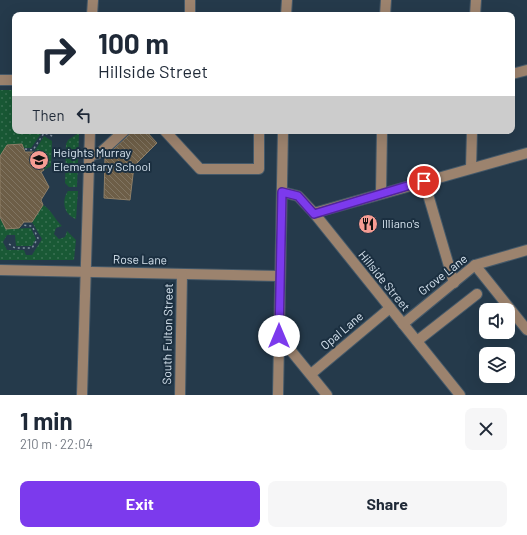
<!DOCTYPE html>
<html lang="en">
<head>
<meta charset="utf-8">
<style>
  body { margin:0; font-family:Barlow,sans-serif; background:#f6f6f7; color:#1f2937; height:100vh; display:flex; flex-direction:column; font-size:15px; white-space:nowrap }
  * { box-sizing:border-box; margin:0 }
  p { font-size:13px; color:#747a83 }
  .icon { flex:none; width:22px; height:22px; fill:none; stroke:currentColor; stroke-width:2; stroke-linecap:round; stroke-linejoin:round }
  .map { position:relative; height:395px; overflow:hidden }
  .side { display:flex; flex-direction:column; background:#fff; flex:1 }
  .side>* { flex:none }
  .banner { position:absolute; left:12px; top:12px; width:503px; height:122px; border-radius:8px; box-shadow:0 4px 16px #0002; background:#fff; color:#1f2937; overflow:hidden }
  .fabs { position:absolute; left:479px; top:303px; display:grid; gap:8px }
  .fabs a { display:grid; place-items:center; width:36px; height:36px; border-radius:8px; background:#fff; box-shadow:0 4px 16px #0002; font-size:20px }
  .pin { position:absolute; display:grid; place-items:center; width:34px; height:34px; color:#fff; margin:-17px; border:2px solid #fff; border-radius:50%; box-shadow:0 1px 4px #0007 }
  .me { position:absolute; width:44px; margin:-22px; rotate:0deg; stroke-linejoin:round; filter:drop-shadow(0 0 3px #0008) }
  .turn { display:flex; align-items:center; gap:14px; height:84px; padding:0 20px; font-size:18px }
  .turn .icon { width:52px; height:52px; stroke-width:2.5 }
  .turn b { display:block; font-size:28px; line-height:34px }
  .then { display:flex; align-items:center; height:38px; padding:0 20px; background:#0003; gap:8px; font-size:15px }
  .round { display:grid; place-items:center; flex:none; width:42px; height:42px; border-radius:8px; background:#f6f6f7 }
  .headline { display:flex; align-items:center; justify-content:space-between; height:68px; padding:0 20px }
  h1 { font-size:24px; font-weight:700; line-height:30px }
  .primary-button { display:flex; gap:8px; margin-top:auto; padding:8px 20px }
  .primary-button a { flex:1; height:46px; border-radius:8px; background:#7c3aed; color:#fff; font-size:16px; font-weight:700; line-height:46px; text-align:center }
  .primary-button a+a { background:#f6f6f7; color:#1f2937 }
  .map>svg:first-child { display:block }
  .grass { fill:url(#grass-dots) }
  .building { fill:url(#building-back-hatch); stroke:#8f7f67 }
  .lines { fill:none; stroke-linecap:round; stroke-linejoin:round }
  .minor-casing { stroke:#455969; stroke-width:12 }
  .path { stroke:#8393a1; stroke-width:1.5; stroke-dasharray:2 3; stroke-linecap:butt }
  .minor { stroke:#9c836e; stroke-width:10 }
  .route-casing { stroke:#51269a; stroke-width:10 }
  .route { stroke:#7c3aed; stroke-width:7 }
  .labels { text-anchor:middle; stroke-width:4; stroke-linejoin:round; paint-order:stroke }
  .poi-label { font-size:12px; fill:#d7e4ef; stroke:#1b2f40; text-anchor:start }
  .street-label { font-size:12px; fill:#d7e4ef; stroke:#1b2f40 }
</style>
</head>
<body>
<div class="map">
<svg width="527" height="395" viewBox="0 0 527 395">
  <defs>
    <pattern id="grass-dots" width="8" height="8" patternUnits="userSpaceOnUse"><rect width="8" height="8" fill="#195935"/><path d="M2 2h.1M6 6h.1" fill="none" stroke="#3a7153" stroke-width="1.8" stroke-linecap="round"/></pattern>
    <pattern id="building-back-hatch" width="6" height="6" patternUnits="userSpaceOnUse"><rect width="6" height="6" fill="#6d5e47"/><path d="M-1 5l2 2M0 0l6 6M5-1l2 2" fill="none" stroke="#817562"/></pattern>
  </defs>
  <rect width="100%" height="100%" fill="#253a4b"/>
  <!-- grass -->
  <g class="grass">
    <path d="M0,90H15V131H39L41,134L31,148H24L22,144L7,145L1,155L0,154Z"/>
    <path d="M77,134H79L77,187H69L65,183L66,144L68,140Z"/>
    <path d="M44,136L52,141L51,166L44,170L34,152Z"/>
    <path d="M68,191H78L76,219C64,215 61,201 68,191Z"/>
    <path d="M43,205C52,210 54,219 62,226L56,228L54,234L59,239L65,237L67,231L76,240L74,260H0V218L6,229L31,228L36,239L32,246H16L15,235H7L3,242L7,250H24L26,255H32L42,239L32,222Z"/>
  </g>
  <!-- building -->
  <g class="building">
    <path d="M130,131H146L157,143L134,166L130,200L104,198L105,157L128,136Z"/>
    <path d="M22,144L25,152H34L44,170L41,172L49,187L41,200L43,205L32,222H24L19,228L6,229L0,217V156L7,145Z"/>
  </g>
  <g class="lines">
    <!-- minor casing -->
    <g class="minor-casing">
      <g id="minor">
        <path d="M92,15L93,0"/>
        <path d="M190,15V0"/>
        <path d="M286,15L287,0"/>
        <path d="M385,15L386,0"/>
        <path d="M475,15L476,0"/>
        <path d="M512,74L527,70"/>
        <path d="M0,80H15"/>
        <path d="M165,131L200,169H259V131"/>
        <path d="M89,156L100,153L124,131"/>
        <path d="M471,168L472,131"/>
        <path d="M424,181L454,283"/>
        <path d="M282,192L298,196L314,213L460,395"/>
        <path d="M381,193L382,131"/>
        <path d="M314,213L527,153"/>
        <path d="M475,265L527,330"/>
        <path d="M0,270L279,276"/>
        <path d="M403,324L475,265L527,250"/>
        <path d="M279,336L327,395"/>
        <path d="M417,341L477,294"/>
        <path d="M311,374L390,308"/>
        <path d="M82,395C84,307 88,219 90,131"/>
        <path d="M180,395L182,274"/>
        <path d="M278,395L283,131"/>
      </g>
    </g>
    <!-- path -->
    <g class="path">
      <path d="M25,149L33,150L44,133L55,137"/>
      <path d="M9,244L15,248H32L38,238L32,226L22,225"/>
    </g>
    <!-- minor -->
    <use href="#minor" class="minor"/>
  </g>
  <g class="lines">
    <!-- route casing -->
    <g class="route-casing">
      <path id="route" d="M279,336L282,192L298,196L314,214L424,181"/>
    </g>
    <!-- route -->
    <use href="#route" class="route"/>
  </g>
  <!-- icons -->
  <defs>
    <g id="school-disc" transform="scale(1)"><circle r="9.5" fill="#f59c93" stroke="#1b2f40"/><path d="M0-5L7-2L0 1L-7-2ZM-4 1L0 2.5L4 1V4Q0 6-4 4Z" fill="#111"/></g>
    <g id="restaurant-disc" transform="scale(1)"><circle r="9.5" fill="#f59c93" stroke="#1b2f40"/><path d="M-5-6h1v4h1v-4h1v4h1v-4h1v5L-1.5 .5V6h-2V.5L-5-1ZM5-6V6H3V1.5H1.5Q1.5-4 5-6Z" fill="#111"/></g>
  </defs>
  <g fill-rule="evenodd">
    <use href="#school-disc" x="39" y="160"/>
    <use href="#restaurant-disc" x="368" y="224"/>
  </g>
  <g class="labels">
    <!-- poi labels -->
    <g class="poi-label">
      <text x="53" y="157">Heights Murray<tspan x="53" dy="14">Elementary School</tspan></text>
      <text x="382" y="228">Illiano's</text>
    </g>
    <!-- street labels -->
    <g class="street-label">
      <text transform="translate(140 260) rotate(1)" y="4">Rose Lane</text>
      <text transform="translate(443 275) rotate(-38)" y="4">Grove Lane</text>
      <text transform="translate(384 281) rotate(51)" y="4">Hillside Street</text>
      <text transform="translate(342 331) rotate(-40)" y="4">Opal Lane</text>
      <text transform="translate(168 334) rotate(-89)" y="4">South Fulton Street</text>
    </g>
  </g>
</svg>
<div class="fabs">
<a><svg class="icon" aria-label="sound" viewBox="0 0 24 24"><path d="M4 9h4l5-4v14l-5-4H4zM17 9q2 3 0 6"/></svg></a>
<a><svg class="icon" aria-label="layers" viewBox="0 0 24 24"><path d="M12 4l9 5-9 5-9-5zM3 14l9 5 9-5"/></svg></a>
</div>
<div class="pin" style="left:424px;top:181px;background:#d93025"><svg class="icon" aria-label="arrive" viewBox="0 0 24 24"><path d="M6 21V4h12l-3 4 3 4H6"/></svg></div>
<svg class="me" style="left:279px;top:336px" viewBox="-20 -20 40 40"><circle r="19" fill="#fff"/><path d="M0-13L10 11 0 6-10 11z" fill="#7c3aed"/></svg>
<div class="banner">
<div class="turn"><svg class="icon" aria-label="right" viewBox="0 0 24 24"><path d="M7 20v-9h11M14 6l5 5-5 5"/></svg><div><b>100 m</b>Hillside Street</div></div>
<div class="then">Then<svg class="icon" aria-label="left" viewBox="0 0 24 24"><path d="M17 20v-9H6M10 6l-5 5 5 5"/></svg></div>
</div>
</div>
<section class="side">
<div class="headline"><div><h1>1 min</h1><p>210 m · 22:04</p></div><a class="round"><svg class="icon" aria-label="close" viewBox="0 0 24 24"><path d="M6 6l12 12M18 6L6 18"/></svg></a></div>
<div class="primary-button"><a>Exit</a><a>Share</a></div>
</section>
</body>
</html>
